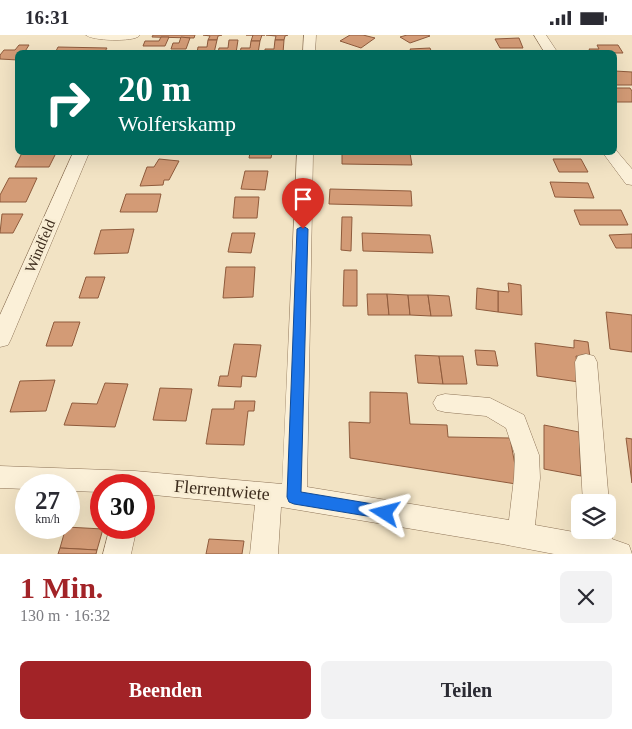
<!DOCTYPE html>
<html lang="de">
<head>
<meta charset="utf-8">
<style>
  body { margin:0; font-family:"Times New Roman",serif; background:#f2f2f3; color:#2b2b33; height:100vh; display:flex; flex-direction:column; font-size:19px; white-space:nowrap }
  * { box-sizing:border-box; margin:0 }
  p { font-size:16px; color:#7c7c81 }
  .icon { flex:none; width:28px; height:28px; fill:none; stroke:currentColor; stroke-width:2; stroke-linecap:round; stroke-linejoin:round }
  .map { position:relative; height:519px; overflow:hidden }
  .panel { display:flex; flex-direction:column; background:#fff; flex:1 }
  .panel>* { flex:none }
  .guide { position:absolute; left:15px; top:15px; width:602px; height:105px; border-radius:8px; box-shadow:0 5px 20px #0002; background:#00695c; color:#fff; overflow:hidden }
  .controls { position:absolute; left:571px; top:459px; display:grid; gap:10px }
  .controls a { display:grid; place-items:center; width:45px; height:45px; border-radius:8px; background:#fff; box-shadow:0 5px 20px #0002; font-size:25px }
  .speed { position:absolute; left:15px; top:439px; display:flex; gap:10px; font-size:25px; font-weight:700; text-align:center }
  .speed>* { display:grid; place-content:center; width:65px; height:65px; border-radius:50%; background:#fff; box-shadow:0 5px 20px #0002; line-height:1 }
  .speed small { font-size:12px; font-weight:400 }
  .speed .limit { border:8px solid #d22; background:#fff; color:#111 }
  .pin { position:absolute; display:grid; place-items:center; width:42px; height:42px; color:#fff; margin:-51px -21px; border-radius:50% 50% 50% 0; rotate:-45deg; box-shadow:0 0 5px #0007 }
  .pin .icon { rotate:45deg }
  .me { position:absolute; width:55px; margin:-28px; rotate:279deg; stroke-linejoin:round; filter:drop-shadow(0 0 4px #0008) }
  .turn { display:flex; align-items:center; gap:18px; height:105px; padding:0 20px; font-size:22px }
  .turn .icon { width:65px; height:65px; stroke-width:2.5 }
  .turn b { display:block; font-size:35px; line-height:42px }
  .round { display:grid; place-items:center; flex:none; width:52px; height:52px; border-radius:8px; background:#f2f2f3 }
  .headline { display:flex; align-items:center; justify-content:space-between; height:85px; padding:0 20px }
  h1 { font-size:30px; font-weight:700; line-height:38px; color:#a22327 }
  .action { display:flex; gap:10px; margin-top:auto; padding:10px 20px }
  .action a { flex:1; height:58px; border-radius:8px; background:#a22327; color:#fff; font-size:20px; font-weight:700; line-height:58px; text-align:center }
  .action a+a { background:#f2f2f3; color:#2b2b33 }
  .status { display:flex; justify-content:space-between; align-items:center; height:35px; padding:0 25px; background:#fff; direction:ltr }
  .status svg { height:14px; fill:currentColor }
  .map>svg:first-child { display:block }
  .building { fill:#d39b76; stroke:#8f5b3c }
  .lines { fill:none; stroke-linecap:round; stroke-linejoin:round }
  .minor-casing { stroke:#8e7458; stroke-width:1 }
  .minor { fill:#fbf0d8; fill-rule:evenodd }
  .route { fill:#1a73e8; stroke:#114b97 }
  .labels { text-anchor:middle; stroke-width:5; stroke-linejoin:round; paint-order:stroke }
  .street-label { font-size:15px; fill:#3d2c1d; stroke:#f8edd4 }
  .near-street-label { font-size:18px; fill:#3d2c1d; stroke:#f8edd4 }
</style>
</head>
<body>
<div class="status"><b>16:31</b><svg viewBox="0 0 49 12"><path d="M0 12V9h3v3zM5 12V6h3v6zM10 12V3h3v9zM15 12V0h3v12zM26 1h20v11H26zM47 4h2v5h-2z"/></svg></div>
<div class="map">
<svg width="632" height="519" viewBox="0 0 632 519">
  <rect width="100%" height="100%" fill="#f2e3c4"/>
  <!-- building -->
  <g class="building">
    <path d="M153,0H195L194,3L152,2Z"/>
    <path d="M203,0H222L218,1L217,5H208L210,1Z"/>
    <path d="M246,0H265H262L260,6H251L253,0Z"/>
    <path d="M266,0H288L285,1L284,5H275L276,1Z"/>
    <path d="M350,0H363L375,3L361,13L340,6Z"/>
    <path d="M407,0H428L430,1L410,8L400,2Z"/>
    <path d="M161,2H169L165,11H143L145,6H159Z"/>
    <path d="M181,2L190,3L186,14H171L173,8H179Z"/>
    <path d="M519,3L523,13H500L495,4Z"/>
    <path d="M208,5H217L214,18H197L198,12H207Z"/>
    <path d="M229,5H238L236,18H218L219,13H228Z"/>
    <path d="M275,5H284L283,18H265V14H274Z"/>
    <path d="M251,6H260L258,18H240L241,13H250Z"/>
    <path d="M19,10H29L24,18H18V25L0,24V20L4,15H15Z"/>
    <path d="M597,10H618L623,18H591L589,14H599Z"/>
    <path d="M58,12L107,13L104,18H55Z"/>
    <path d="M430,13L432,18H412L410,14Z"/>
    <path d="M615,36L632,37V50H615Z"/>
    <path d="M615,53H630L632,56V67H615Z"/>
    <path d="M22,118H56L49,132H15Z"/>
    <path d="M250,118H272L271,123H249Z"/>
    <path d="M342,118H410L412,130L342,129Z"/>
    <path d="M159,124L179,126L169,145H164L163,150L140,151L147,132H154Z"/>
    <path d="M553,124H581L588,137H559Z"/>
    <path d="M245,136H268L265,155L241,154Z"/>
    <path d="M9,143H37L26,167H0V160Z"/>
    <path d="M550,147L588,148L594,163L555,162Z"/>
    <path d="M330,154L411,156L412,171L329,169Z"/>
    <path d="M126,159H161L157,177H120Z"/>
    <path d="M235,162H259L257,183H233Z"/>
    <path d="M574,175H621L628,190H580Z"/>
    <path d="M2,179H23L13,198H0Z"/>
    <path d="M342,182H352L351,216L341,215Z"/>
    <path d="M134,194L128,218L94,219L101,195Z"/>
    <path d="M232,198H255L251,218L228,217Z"/>
    <path d="M362,198L430,200L433,218L363,216Z"/>
    <path d="M632,199V213H616L609,200Z"/>
    <path d="M226,232H255L253,262L223,263Z"/>
    <path d="M344,235H357V271H343Z"/>
    <path d="M86,242H105L98,263H79Z"/>
    <path d="M508,248L521,250L522,280L498,277V256L509,257Z"/>
    <path d="M477,253L498,256V277L476,274Z"/>
    <path d="M367,259H387L389,280H368Z"/>
    <path d="M387,259L408,260L410,280H389Z"/>
    <path d="M408,260H428L431,281L410,280Z"/>
    <path d="M428,260L449,261L452,281H431Z"/>
    <path d="M606,277L632,280V317L610,314Z"/>
    <path d="M54,287H80L72,311H46Z"/>
    <path d="M574,305L588,307L590,323L576,321L579,347L537,341L535,308L574,313Z"/>
    <path d="M234,309L261,310L256,342L242,341L241,352L218,351L220,341H228Z"/>
    <path d="M475,315L495,316L498,331L477,330Z"/>
    <path d="M415,320L439,321L443,349L418,348Z"/>
    <path d="M439,321H463L467,349H443Z"/>
    <path d="M55,345L46,376L10,377L20,346Z"/>
    <path d="M105,348L128,349L115,392L64,390L72,368L97,369Z"/>
    <path d="M160,353L192,354L186,386L153,385Z"/>
    <path d="M370,357L407,358L410,389L447,390L448,402L510,403L515,430L516,449L350,423L349,387L370,388Z"/>
    <path d="M235,366H255L254,376H248L244,410L206,409L212,374H234Z"/>
    <path d="M544,390L579,397L581,441L544,434Z"/>
    <path d="M626,403L632,404V448Z"/>
    <path d="M66,492L103,494L97,515L60,513Z"/>
    <path d="M209,504L244,506L242,519H206Z"/>
    <path d="M60,513L97,515L96,519H58Z"/>
  </g>
  <g class="lines">
    <!-- minor casing -->
    <g class="minor-casing">
      <g id="minor">
        <path d="M86,0H139V1C134,7 91,6 86,0Z"/>
        <path d="M304,0H316L315,18H303Z"/>
        <path d="M534,0H546L558,18H545Z"/>
        <path d="M615,114L632,134V150L626,149L603,118H615Z"/>
        <path d="M73,118H89L11,304L8,310L0,312V280Z"/>
        <path d="M297,118H313L307,452L509,485L514,443L515,420L506,393L486,381L445,377L437,375L433,368L437,361L445,359L490,363L524,380L539,420L540,443L535,490L585,499V495H608V486L611,495L612,504L629,510L632,519H554L502,509L281,472L278,519H250L255,470L144,459V450H101V457L69,456V450H26V454L0,453V431L135,436L282,449Z"/>
        <path d="M586,319L594,321L597,327L609,468L608,471V468H583L575,327L578,321Z"/>
        <path d="M110,492H137L131,519H103Z"/>
      </g>
    </g>
    <!-- minor -->
    <use href="#minor" class="minor"/>
  </g>
  <!-- route -->
  <path class="route" d="M303,191L308,194L301,457L385,471L390,473L392,478L390,482L385,484L294,469L289,467L287,462L297,194Z"/>
  <g class="labels">
    <!-- street labels -->
    <g class="street-label">
      <text transform="translate(40 211) rotate(-67)" y="5">Windfeld</text>
    </g>
    <!-- near-street labels -->
    <g class="near-street-label">
      <text transform="translate(222 455) rotate(5)" y="6">Flerrentwiete</text>
    </g>
  </g>
</svg>
<div class="controls">
<a><svg class="icon" aria-label="layers" viewBox="0 0 24 24"><path d="M12 4l9 5-9 5-9-5zM3 14l9 5 9-5"/></svg></a>
</div>
<div class="speed"><div>27<small>km/h</small></div><div class="limit">30</div></div>
<div class="pin" style="left:303px;top:194px;background:#d93025"><svg class="icon" aria-label="arrive" viewBox="0 0 24 24"><path d="M6 21V4h12l-3 4 3 4H6"/></svg></div>
<svg class="me" style="left:385px;top:478px" viewBox="-20 -20 40 40"><path d="M0-17L14 15 0 8-14 15z" fill="#1a73e8" stroke="#fff" stroke-width="4"/></svg>
<div class="guide">
<div class="turn"><svg class="icon" aria-label="right" viewBox="0 0 24 24"><path d="M7 20v-9h11M14 6l5 5-5 5"/></svg><div><b>20 m</b>Wolferskamp</div></div>
</div>
</div>
<section class="panel">
<div class="headline"><div><h1>1 Min.</h1><p>130 m · 16:32</p></div><a class="round"><svg class="icon" aria-label="close" viewBox="0 0 24 24"><path d="M6 6l12 12M18 6L6 18"/></svg></a></div>
<div class="action"><a>Beenden</a><a>Teilen</a></div>
</section>
</body>
</html>
